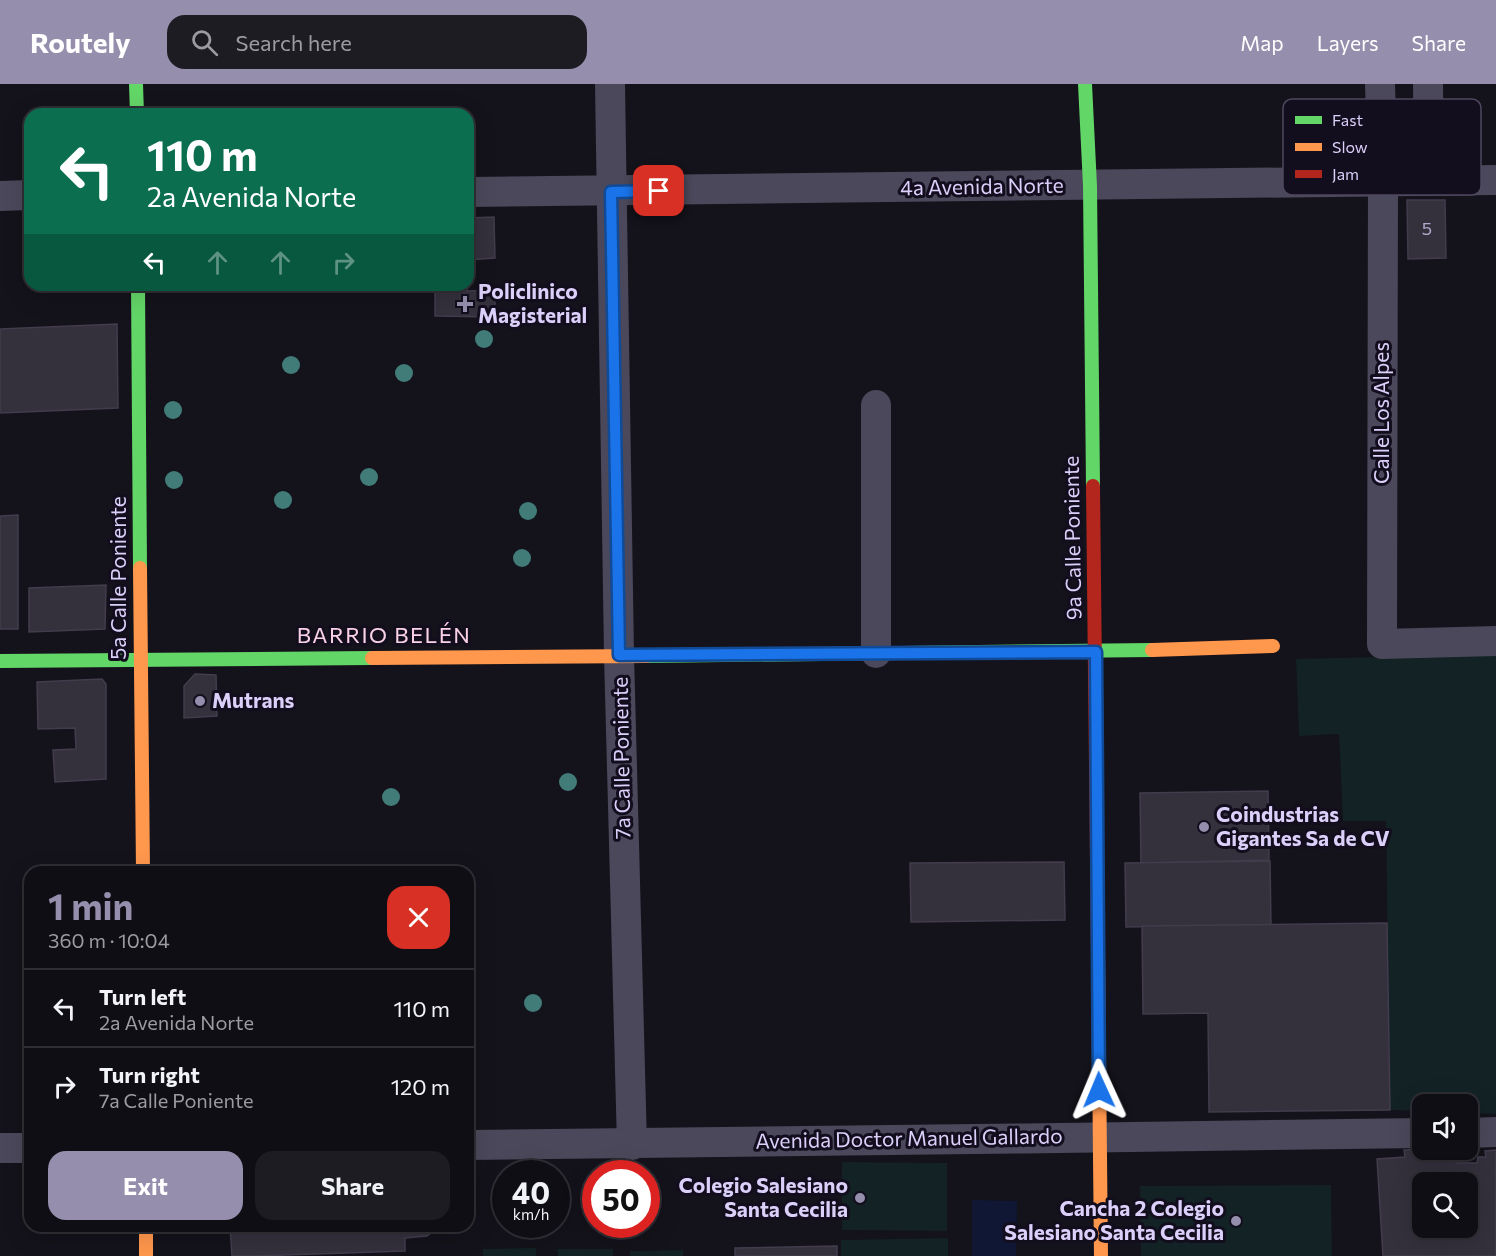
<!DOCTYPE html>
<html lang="en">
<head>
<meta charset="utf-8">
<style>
  body { margin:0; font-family:Commissioner,sans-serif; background:#1d1c22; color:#f1f3f6; height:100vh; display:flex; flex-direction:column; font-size:22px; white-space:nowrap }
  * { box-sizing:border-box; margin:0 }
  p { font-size:20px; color:#9b9ca0 }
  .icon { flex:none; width:33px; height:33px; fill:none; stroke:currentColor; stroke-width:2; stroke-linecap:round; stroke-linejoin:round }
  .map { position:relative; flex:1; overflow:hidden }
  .drawer { position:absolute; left:24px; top:782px; width:450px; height:366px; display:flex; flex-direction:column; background:#0f0e14; border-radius:18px; box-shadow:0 6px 24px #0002,0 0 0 2px #2f2e34 }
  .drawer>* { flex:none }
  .banner { position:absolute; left:24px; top:24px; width:450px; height:183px; border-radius:18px; box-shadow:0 6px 24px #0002,0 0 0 2px #2f2e34; background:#0b6e4f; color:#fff; overflow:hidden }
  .buttons { position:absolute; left:1412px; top:1010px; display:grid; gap:12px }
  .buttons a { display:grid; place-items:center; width:66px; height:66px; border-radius:12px; background:#0f0e14; box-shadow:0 6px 24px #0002,0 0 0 2px #2f2e34; font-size:30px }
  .speed { position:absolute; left:492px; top:1076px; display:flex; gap:12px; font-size:30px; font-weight:700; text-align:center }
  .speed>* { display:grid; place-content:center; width:78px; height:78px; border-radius:50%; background:#0f0e14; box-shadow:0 6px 24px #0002,0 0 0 2px #2f2e34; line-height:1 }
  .speed small { font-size:15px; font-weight:400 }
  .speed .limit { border:9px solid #d22; background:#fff; color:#111 }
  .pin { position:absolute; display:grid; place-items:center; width:51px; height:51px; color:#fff; margin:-26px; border-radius:12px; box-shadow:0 3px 9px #0006 }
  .me { position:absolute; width:66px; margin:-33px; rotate:359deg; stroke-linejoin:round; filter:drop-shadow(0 0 4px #0008) }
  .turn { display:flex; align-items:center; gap:21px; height:126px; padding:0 24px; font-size:27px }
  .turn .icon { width:78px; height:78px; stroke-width:2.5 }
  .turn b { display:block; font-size:42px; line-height:51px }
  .lanes { display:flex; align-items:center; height:57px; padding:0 24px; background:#0003; justify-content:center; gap:30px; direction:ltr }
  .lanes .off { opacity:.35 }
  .round { display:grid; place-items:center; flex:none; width:63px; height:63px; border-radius:18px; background:#1d1c22 }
  .headline { display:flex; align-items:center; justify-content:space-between; height:102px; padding:0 24px }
  h1 { font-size:36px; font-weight:700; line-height:45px; color:#958eac }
  .primary-button { display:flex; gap:12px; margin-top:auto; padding:12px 24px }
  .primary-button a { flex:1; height:69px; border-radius:18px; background:#958eac; color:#fff; font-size:24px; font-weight:700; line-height:69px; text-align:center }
  .primary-button a+a { background:#1d1c22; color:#f1f3f6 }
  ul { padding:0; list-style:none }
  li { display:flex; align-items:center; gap:18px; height:78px; padding:0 24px; border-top:2px solid #2f2e34 }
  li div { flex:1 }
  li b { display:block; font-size:22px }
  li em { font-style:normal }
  header { display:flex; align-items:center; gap:36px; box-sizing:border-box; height:84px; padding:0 30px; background:#958eac; color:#fff }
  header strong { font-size:28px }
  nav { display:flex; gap:33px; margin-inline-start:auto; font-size:21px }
  .search { width:420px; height:54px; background:#1d1c22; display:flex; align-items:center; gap:15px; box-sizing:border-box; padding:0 21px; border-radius:18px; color:#9b9ca0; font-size:22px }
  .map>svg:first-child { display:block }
  .green { fill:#122225 }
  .water { fill:#0f1735 }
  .building { fill:#34303c; stroke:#423c4d; stroke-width:1.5; fill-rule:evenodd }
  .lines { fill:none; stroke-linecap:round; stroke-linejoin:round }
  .street { stroke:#4a485a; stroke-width:30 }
  .fast { stroke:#63d668; stroke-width:14 }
  .slow { stroke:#ff974d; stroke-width:14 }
  .jam { stroke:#b3261e; stroke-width:14 }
  .tree { fill:#417c78 }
  .route-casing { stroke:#114b97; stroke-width:15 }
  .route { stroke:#1a73e8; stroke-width:10 }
  .poi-dot { fill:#958eac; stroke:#130e1e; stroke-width:2 }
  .labels { text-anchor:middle; stroke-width:6; stroke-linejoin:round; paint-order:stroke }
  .number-label { font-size:18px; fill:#b1a8ca }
  .street-label { font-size:21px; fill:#dbd0fa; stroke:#130e1e }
  .poi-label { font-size:21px; font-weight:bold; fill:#dbd0fa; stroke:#130e1e; text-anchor:start }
  .neighbourhood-label { font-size:22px; letter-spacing:1.5px; fill:#fad2e6; stroke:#130e1e }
  .key { fill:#130e1e; stroke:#4f4860; stroke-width:1.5 }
  .key-label { font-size:16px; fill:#dbd0fa }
</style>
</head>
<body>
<header>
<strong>Routely</strong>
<div class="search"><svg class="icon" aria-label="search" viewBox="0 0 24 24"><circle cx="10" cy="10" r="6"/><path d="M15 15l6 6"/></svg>Search here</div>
<nav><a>Map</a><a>Layers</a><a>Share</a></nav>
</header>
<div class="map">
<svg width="1496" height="1172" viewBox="0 0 1496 1172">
  <rect width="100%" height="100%" fill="#14121a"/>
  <!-- green -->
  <g class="green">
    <path d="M1496,570V1030L1467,1029V1020H1422V1027L1390,1026L1386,737H1343L1339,650L1299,652L1296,575Z"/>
    <path d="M842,1078L947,1079V1147L842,1146Z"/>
    <path d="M1331,1101L1332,1172H1141L1140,1102Z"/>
    <path d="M948,1154V1172H841V1156Z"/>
    <path d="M536,1164V1172H483V1165Z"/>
    <path d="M557,1165H613V1172H558Z"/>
    <path d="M683,1166V1172H630V1167Z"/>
  </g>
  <!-- water -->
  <path class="water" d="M972,1116L1017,1117L1016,1172H972Z"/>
  <!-- building -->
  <g class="building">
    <path d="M1407,116H1445L1446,174L1408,175Z"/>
    <path d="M494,133L495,174L468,176V134Z"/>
    <path d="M435,201H467V207L495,206V233L435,232Z"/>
    <path d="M117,240L118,324L0,329V245Z"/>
    <path d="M18,431V545H0V432Z"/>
    <path d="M106,501L105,545L29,548V504Z"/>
    <path d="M195,590L216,591L217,632L184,634V602Z"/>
    <path d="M102,595L106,600V695L55,698L53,666L76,665L75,644L38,645L37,598Z"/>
    <path d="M1268,707L1269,776L1141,779L1140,709Z"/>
    <path d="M1270,777L1271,841L1126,843L1125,779Z"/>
    <path d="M1064,778L1065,836L911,838L910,779Z"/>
    <path d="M1387,839L1390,1026L1209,1028L1208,929L1143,930L1142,842Z"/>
    <path d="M1427,1065L1426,1073H1457V1079H1477L1478,1073H1486L1485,1067L1496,1066V1172H1383L1377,1075L1405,1073L1404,1066ZM1422,1098H1467V1143H1422Z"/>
    <path d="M230,1142H436L435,1145L427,1152L405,1154V1167L256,1172H232Z"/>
    <path d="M837,1162V1172H735V1164Z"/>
  </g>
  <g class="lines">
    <!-- street -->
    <g class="street">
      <path d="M610,0L619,571L632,1061"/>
      <path d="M1380,0L1383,97L1382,560L1496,557"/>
      <path d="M1428,0L1429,97"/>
      <path d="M468,108L1496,96"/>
      <path d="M0,112L30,111"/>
      <path d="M876,321V569"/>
      <path d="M1467,1049L1496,1048"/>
      <path d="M468,1061C786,1060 1104,1052 1422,1049"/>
      <path d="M0,1064H30"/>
    </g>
    <!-- fast -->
    <g class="fast">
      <path d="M136,0L137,30"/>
      <path d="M1085,0L1090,102L1093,402"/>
      <path d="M138,201L140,484"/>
      <path d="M647,572L1152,566"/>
      <path d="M0,577L372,574"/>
    </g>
    <!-- slow -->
    <g class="slow">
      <path d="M140,484L143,788"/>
      <path d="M1152,566L1273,562"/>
      <path d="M372,574L647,572"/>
      <path d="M1098,872L1101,1172"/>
      <path d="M146,1142V1172"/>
    </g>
    <!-- jam -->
    <path class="jam" d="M1093,402L1098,872"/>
  </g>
  <!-- trees -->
  <g class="tree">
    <circle cx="484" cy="255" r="9"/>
    <circle cx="291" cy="281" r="9"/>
    <circle cx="404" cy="289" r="9"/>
    <circle cx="173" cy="326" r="9"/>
    <circle cx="369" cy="393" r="9"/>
    <circle cx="174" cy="396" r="9"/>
    <circle cx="283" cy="416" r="9"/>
    <circle cx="528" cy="427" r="9"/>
    <circle cx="522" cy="474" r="9"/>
    <circle cx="568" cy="698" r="9"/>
    <circle cx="391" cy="713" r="9"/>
    <circle cx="533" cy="919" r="9"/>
  </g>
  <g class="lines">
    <!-- route casing -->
    <g class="route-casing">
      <path id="route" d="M659,107L611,108L619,571L1096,568L1099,1006"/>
    </g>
    <!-- route -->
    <use href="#route" class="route"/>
  </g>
  <!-- markers -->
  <g class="poi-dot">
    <path d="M462 211h6v6h6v6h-6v6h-6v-6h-6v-6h6z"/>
    <circle cx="200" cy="617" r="6"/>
    <circle cx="1204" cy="743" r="6"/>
    <circle cx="860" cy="1114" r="6"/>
    <circle cx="1236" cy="1137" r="6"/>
  </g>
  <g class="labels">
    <!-- number labels -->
    <g class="number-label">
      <text x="1427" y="151">5</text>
    </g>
    <!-- street labels -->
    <g class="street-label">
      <text transform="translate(982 103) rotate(-1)" y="7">4a Avenida Norte</text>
      <text transform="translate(1382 329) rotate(-90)" y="7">Calle Los Alpes</text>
      <text transform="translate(1073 454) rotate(-91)" y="7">9a Calle Poniente</text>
      <text transform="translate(119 494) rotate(-90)" y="7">5a Calle Poniente</text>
      <text transform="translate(622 674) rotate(-91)" y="7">7a Calle Poniente</text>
      <text transform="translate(909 1055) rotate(-1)" y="7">Avenida Doctor Manuel Gallardo</text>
    </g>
    <!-- poi labels -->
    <g class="poi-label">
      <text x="478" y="215">Policlinico<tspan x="478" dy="24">Magisterial</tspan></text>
      <text x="212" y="624">Mutrans</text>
      <text x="1216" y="738">Coindustrias<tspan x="1216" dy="24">Gigantes Sa de CV</tspan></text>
      <text x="848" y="1109" text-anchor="end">Colegio Salesiano<tspan x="848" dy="24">Santa Cecilia</tspan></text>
      <text x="1224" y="1132" text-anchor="end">Cancha 2 Colegio<tspan x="1224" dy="24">Salesiano Santa Cecilia</tspan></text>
    </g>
    <!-- neighbourhood labels -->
    <g class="neighbourhood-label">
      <text x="384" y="559">BARRIO BELÉN</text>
    </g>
  </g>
  <!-- legend -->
  <rect x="1283" y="15" width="198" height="96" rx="9" class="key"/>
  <rect x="1295" y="32" width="27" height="8" fill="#63d668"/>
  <rect x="1295" y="59" width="27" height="8" fill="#ff974d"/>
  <rect x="1295" y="86" width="27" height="8" fill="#b3261e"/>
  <g class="key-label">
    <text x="1332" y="42">Fast</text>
    <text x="1332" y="69">Slow</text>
    <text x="1332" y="96">Jam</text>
  </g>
</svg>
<div class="buttons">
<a><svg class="icon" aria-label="sound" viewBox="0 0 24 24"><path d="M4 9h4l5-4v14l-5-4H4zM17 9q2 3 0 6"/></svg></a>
<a><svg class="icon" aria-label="search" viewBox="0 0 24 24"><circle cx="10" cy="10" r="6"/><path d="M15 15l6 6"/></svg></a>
</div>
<div class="speed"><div>40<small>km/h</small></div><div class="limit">50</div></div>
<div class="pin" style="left:659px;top:107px;background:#d93025"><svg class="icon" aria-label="arrive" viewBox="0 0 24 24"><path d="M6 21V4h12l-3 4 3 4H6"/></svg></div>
<svg class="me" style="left:1099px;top:1006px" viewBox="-20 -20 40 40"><path d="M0-17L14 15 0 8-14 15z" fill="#1a73e8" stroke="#fff" stroke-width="4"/></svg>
<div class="banner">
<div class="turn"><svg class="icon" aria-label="left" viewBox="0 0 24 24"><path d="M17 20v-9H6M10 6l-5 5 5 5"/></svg><div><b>110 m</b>2a Avenida Norte</div></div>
<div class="lanes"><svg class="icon" aria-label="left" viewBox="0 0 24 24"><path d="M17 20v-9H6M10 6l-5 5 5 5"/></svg><svg class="icon off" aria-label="ahead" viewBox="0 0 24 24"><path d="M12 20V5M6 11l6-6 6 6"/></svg><svg class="icon off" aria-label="ahead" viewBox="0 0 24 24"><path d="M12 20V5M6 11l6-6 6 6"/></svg><svg class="icon off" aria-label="right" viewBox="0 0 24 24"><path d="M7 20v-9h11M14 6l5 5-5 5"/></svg></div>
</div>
<section class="drawer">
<div class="headline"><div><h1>1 min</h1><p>360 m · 10:04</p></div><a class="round" style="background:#d93025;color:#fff"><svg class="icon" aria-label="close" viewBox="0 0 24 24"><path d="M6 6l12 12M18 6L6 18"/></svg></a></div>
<ul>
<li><svg class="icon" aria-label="left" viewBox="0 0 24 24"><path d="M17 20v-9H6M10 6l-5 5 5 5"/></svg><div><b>Turn left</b><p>2a Avenida Norte</p></div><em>110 m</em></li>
<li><svg class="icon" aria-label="right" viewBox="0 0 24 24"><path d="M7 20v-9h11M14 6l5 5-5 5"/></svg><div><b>Turn right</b><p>7a Calle Poniente</p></div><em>120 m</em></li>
</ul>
<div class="primary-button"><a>Exit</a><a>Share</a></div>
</section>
</div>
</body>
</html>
